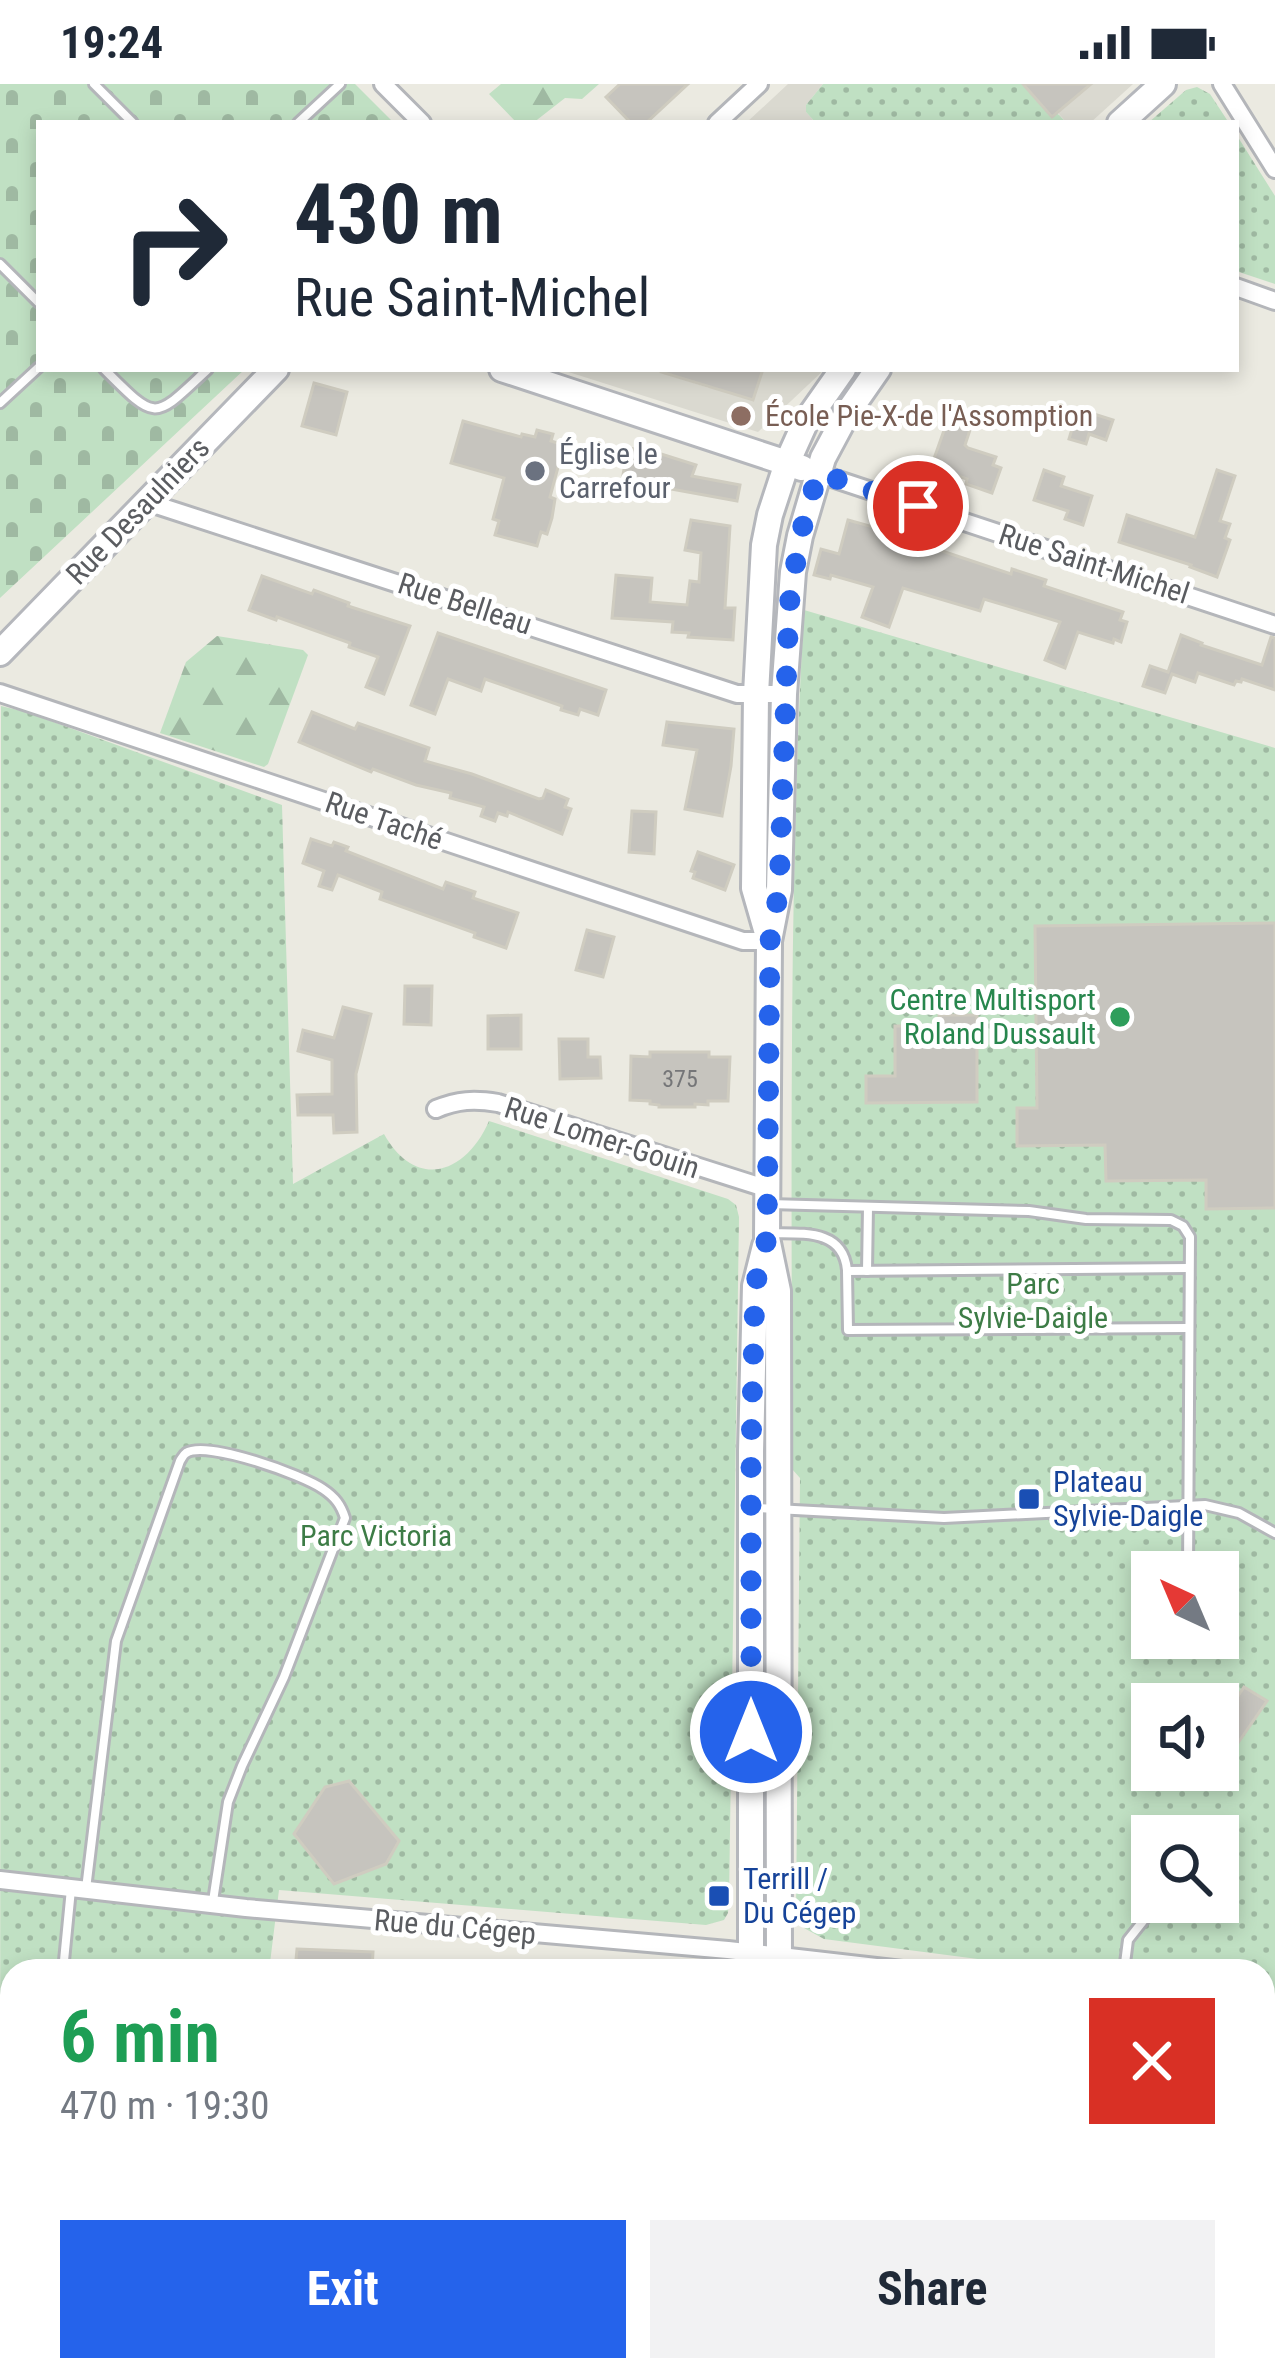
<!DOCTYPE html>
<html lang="en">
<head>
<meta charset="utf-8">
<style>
  body { margin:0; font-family:"Roboto Condensed",sans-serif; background:#f2f2f3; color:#1f2937; height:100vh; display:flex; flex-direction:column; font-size:45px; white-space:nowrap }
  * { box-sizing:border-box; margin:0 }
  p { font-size:39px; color:#747a83 }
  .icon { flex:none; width:66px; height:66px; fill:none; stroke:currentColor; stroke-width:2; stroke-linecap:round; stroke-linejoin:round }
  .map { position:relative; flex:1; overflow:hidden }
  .sheet { position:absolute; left:0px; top:1875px; width:1275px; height:423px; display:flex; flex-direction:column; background:#fff; border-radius:36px 36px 0 0; box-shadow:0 6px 18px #0003 }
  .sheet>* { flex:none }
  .guide { position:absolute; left:36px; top:36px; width:1203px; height:252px; border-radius:0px; box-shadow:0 6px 18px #0003; background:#fff; color:#1f2937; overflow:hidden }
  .needle { width:78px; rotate:316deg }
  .tools { position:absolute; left:1131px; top:1467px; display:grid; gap:24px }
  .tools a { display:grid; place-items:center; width:108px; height:108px; border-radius:0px; background:#fff; box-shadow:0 6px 18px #0003; font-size:60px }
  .pin { position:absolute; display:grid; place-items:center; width:102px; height:102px; color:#fff; margin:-51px; border:6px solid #fff; border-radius:50%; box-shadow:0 3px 12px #0007 }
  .me { position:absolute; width:132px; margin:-66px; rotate:0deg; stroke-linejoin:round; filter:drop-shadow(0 0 9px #0008) }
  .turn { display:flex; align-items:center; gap:42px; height:252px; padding:0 60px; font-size:54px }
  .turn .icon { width:156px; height:156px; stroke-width:2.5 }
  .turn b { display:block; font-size:84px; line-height:102px }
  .round { display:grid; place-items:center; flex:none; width:126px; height:126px; border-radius:0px; background:#f2f2f3 }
  .summary { display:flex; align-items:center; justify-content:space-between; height:204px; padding:0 60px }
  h1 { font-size:72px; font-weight:700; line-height:90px; color:#1e9e55 }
  .primary-button { display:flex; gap:24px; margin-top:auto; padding:24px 60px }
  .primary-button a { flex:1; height:138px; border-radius:0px; background:#2563eb; color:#fff; font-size:48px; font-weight:700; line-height:138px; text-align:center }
  .primary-button a+a { background:#f2f2f3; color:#1f2937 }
  .status { display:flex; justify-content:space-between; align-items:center; height:84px; padding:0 60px; background:#fff; direction:ltr }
  .status svg { height:33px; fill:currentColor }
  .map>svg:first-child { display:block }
  .education { fill:#dad9d0 }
  .forest { fill:url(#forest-firs) }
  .cemetery { fill:url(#cemetery-stones) }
  .park { fill:url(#park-dots); fill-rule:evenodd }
  .building { fill:#c6c4be; stroke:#cfccc0; stroke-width:3 }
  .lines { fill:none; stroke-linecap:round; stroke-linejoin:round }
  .lane-casing { stroke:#b4b6ba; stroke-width:14 }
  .street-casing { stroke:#b4b6ba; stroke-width:22 }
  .secondary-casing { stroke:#b5b7bc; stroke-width:30 }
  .lane { stroke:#fff; stroke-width:8 }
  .street { stroke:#fff; stroke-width:16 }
  .secondary { stroke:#fff; stroke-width:24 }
  .route { stroke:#2563eb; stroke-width:21; stroke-dasharray:0 37.8 }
  .education-dot { fill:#8d6e63; stroke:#fff; stroke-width:4.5 }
  .worship-dot { fill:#6b7280; stroke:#fff; stroke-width:4.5 }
  .leisure-dot { fill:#2e9e5b; stroke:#fff; stroke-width:4.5 }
  .transit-dot { fill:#1a4fb4; stroke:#fff; stroke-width:4.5 }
  .labels { text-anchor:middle; stroke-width:10; stroke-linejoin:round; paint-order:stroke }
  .number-label { font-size:24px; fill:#757678 }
  .education-label { font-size:30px; fill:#785e54; stroke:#fff; text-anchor:start }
  .worship-label { font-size:30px; fill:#5b616d; stroke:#fff; text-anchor:start }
  .street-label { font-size:30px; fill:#5a5c60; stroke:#fff }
  .leisure-label { font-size:30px; fill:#27864d; stroke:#fff; text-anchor:end }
  .park-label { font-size:30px; fill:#3d7c46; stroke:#fff }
  .transit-label { font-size:30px; fill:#164399; stroke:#fff; text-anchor:start }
</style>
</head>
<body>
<div class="status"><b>19:24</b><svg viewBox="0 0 49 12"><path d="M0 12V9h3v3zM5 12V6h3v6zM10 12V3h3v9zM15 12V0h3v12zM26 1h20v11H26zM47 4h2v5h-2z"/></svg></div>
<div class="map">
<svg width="1275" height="2296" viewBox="0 0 1275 2296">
  <defs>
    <pattern id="forest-firs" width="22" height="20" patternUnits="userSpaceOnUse" patternTransform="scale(3)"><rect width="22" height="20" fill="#c0e0c3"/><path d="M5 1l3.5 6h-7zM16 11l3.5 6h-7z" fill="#9fb9a2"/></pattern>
    <pattern id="cemetery-stones" width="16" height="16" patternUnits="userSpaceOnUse" patternTransform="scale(3)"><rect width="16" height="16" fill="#c0e0c3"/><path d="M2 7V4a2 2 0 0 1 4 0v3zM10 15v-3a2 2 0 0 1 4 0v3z" fill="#9fb9a2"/></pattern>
    <pattern id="park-dots" width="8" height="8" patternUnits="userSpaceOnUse" patternTransform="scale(3)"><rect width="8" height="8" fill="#c0e0c3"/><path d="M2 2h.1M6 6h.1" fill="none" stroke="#9fb9a2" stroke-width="1.8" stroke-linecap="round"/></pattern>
  </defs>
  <rect width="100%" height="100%" fill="#ebeae1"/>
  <!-- education -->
  <g class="education">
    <path d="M788,0H823L806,21V28L816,39H746Z"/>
    <path d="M1091,0H1133L1090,39H1067L1058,29Z"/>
    <path d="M559,285H628L636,287L637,285H650L709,304L711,300L753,315L763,285H825L758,348Z"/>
    <path d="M1263,1947L1275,1949V2296H784V2286H1263Z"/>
  </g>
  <!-- forest -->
  <g class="forest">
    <path d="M501,0H599L582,15L565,14L533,39H517L489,10Z"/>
    <path d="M217,552L303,566L308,571L268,680L264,683L160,649L186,578Z"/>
  </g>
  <!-- cemetery -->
  <path class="cemetery" d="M0,0H355L394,39H39V285H245L0,514Z"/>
  <!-- park -->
  <g class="park">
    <path d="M823,0H1023L1051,33L1057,29L1067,39H816L806,28V21Z"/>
    <path d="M1197,3L1210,10L1229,39H1148L1186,6Z"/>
    <path d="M1236,50L1275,112V200L1236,187Z"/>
    <path d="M804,526L1275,664V1909L1263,1908V1887H1070L824,1855L804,1844L796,1832L800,1394L792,1385V1379C792,1095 788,810 804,526ZM1152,1488H1218V1554H1152ZM1152,1620H1218V1686H1152ZM1152,1752H1218V1818H1152Z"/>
    <path d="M1,622L26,628L282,721L293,1100L384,1050C416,1107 466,1090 489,1037L728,1115L736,1121L739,1133L729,1816L728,1829L724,1836L706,1841L279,1806L269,1887H12V2286H228L227,2296H0Z"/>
    <path d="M1263,1956L1275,1957V2146L1263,2144Z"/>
  </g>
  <!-- building -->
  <g class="building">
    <path d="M620,0H688L646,39H631L606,13Z"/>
    <path d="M1023,0H1091L1052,33Z"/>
    <path d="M661,285H763L753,316L661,288Z"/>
    <path d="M314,299L347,308L336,351L302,342Z"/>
    <path d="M1078,325L1113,336L1106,356L1089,350L1086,360L1069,355Z"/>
    <path d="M463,337L521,353L522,350L535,353L537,346L553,350L551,357L564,361L550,413L555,415L552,434L547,450L541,448L537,462L495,451L499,437L493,435L504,394L451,379Z"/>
    <path d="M947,338L970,346L965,361L968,364L996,373L993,381L1001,384L992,409L966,400L967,395L931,383Z"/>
    <path d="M628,364L658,369L696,381L692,392L740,401L737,417L622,396Z"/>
    <path d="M1044,386L1064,393L1061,402L1092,412L1083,441L1065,435L1068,427L1034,416Z"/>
    <path d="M1217,386L1235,392L1220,437L1230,440L1225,454L1230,456L1217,493L1190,483L1191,481L1119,458L1127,431L1195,453Z"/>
    <path d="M691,436L730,442L725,524H735L733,556L688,553L689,549L672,548L673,538L612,534L616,491L652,494L650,518L687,521L690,497L699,498L701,469L685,466Z"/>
    <path d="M848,436L880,445L882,438L903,445L900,453L1011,490L1012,485L1046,496L1044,502L1123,528L1120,536L1127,538L1121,558L1114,555L1113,559L1078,548L1065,584L1045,576L1060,538L984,515L980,527L903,504L889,543L862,533L873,503L831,491L830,495L814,491L821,465L839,470Z"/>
    <path d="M262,492L312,510L314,506L349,519L348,522L410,542L384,610L366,603L378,573L349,563L350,559L277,533L276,536L249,526Z"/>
    <path d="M438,549L606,606L598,631L580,625L578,631L561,626L562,622L485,595L481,607L448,595L435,630L411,621Z"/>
    <path d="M1181,551L1202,559L1201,561L1262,581L1271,553L1275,554V606L1242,595L1241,598L1236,597L1234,601L1198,589L1195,598L1172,590L1165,609L1143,602L1150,582L1168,588Z"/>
    <path d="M312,628L355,645L358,639L429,664L425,677L472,690L539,715L543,714L546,706L568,715L565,723L571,725L562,750L508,728L507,732L498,729L495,737L481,732L484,723L450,714L451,709L416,701L373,685L371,688L299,658Z"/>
    <path d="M667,638L734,645L731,682L722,732L685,725L697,666L663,661Z"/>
    <path d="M632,727L656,728L654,770L629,768Z"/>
    <path d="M311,755L332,762L334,758L348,763L346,767L443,805L446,798L475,808L473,814L518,829L506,864L474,853L475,849L380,815L382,808L338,791L332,806L319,802L324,787L303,779Z"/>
    <path d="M698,768L734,781L725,806L693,794L695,788L691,787Z"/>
    <path d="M1275,839V1124L1206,1125V1096L1106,1097L1105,1061L1017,1062V1024H1037L1035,842Z"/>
    <path d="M587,846L614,853L603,893L576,886Z"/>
    <path d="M405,902H432L431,941L404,940Z"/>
    <path d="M343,923L371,930L356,990L357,1048L334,1049L333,1031H298L297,1011L332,1010V976L298,967L303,946L334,954Z"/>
    <path d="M521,931V965H488V932Z"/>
    <path d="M939,931H977V1018L866,1019V992H895V942H939Z"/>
    <path d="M559,955H588V973H600L601,994L560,995Z"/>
    <path d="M650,968H709V973H730L728,1017H708V1021L695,1020V1023H659V1021L650,1020V1017L630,1016L631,972L650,973Z"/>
    <path d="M1244,1603L1267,1617L1233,1666L1218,1657V1643Z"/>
    <path d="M349,1697L399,1757L386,1780L334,1800L294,1750L325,1703Z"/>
    <path d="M297,1865L373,1868L372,1887H295Z"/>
  </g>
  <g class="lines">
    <!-- lane casing -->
    <g class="lane-casing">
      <g id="lane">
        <path d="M94,0L133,39"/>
        <path d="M298,39L340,0"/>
        <path d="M0,180L39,219"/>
        <path d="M104,285C158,339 153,336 208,285"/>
        <path d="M0,319L39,283"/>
        <path d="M769,1120L1029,1127L1086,1135L1171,1136L1183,1142L1190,1153L1188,1488"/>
        <path d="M769,1149C801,1150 843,1144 847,1186"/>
        <path d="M867,1187L868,1123"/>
        <path d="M1189,1244L848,1246L847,1187L1189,1184"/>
        <path d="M756,1424L944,1434L1205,1421L1239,1429L1275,1449"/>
        <path d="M86,1805L116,1557L180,1377C182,1374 183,1371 186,1369C207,1356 303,1391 323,1405C335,1413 341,1421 345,1434L284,1593L242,1682L228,1718L213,1817"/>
        <path d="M63,1887L71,1805"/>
        <path d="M1124,1887L1128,1856L1151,1827"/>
      </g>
    </g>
    <!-- street casing -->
    <g class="street-casing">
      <g id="street">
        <path d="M383,0L422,39"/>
        <path d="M1222,0L1275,85"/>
        <path d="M717,39L759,0"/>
        <path d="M1236,203L1275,217"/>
        <path d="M817,389L1275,541"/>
        <path d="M147,418L737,610H784"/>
        <path d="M0,609L743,857H769"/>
        <path d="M436,1025C458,1016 474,1015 498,1019L768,1105"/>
        <path d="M0,1796L246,1824L728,1866L911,1887"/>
        <path d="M1263,1927L1275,1928"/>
      </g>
    </g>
    <!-- secondary casing -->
    <g class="secondary-casing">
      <g id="secondary">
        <path d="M1120,39L1163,0"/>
        <path d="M502,285L802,384"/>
        <path d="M0,569L276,285"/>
        <path d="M767,849L754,804L756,610L764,461L770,431L787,379L805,339L843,285"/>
        <path d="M751,1887V1367L755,1202L765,1162"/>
        <path d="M779,1887L778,1207L767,1154L769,857L779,806L784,610L793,488L800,452L823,374L846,331L878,285"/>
        <path d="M745,2296V2286"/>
        <path d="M772,2296V2286"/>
      </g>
    </g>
    <!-- lane -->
    <use href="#lane" class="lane"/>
    <!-- street -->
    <use href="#street" class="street"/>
    <!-- secondary -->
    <use href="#secondary" class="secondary"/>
  </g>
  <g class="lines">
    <!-- route -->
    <path class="route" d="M751,1648V1366L755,1202L767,1154L770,857L779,806L789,522L800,452L818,389L918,422"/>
  </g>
  <!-- markers -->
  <circle class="education-dot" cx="741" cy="332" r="12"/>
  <circle class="worship-dot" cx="535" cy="387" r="12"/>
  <circle class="leisure-dot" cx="1120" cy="933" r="12"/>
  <g class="transit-dot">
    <rect x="1017" y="1403" width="24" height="24" rx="6"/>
    <rect x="707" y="1800" width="24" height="24" rx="6"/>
  </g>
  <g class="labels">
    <!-- number labels -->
    <g class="number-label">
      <text x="680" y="1003">375</text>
    </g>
    <!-- education labels -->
    <g class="education-label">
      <text x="765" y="342">École Pie-X-de l'Assomption</text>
    </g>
    <!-- worship labels -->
    <g class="worship-label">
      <text x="559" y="380">Église le<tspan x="559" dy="34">Carrefour</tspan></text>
    </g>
    <!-- street labels -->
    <g class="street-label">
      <text transform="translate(138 427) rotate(-46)" y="10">Rue Desaulniers</text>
      <text transform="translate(1094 480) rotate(18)" y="10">Rue Saint-Michel</text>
      <text transform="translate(465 520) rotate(18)" y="10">Rue Belleau</text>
      <text transform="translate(384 737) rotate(19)" y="10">Rue Taché</text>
      <text transform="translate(602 1054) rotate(18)" y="10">Rue Lomer-Gouin</text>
      <text transform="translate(455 1843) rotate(5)" y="10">Rue du Cégep</text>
    </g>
    <!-- leisure labels -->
    <g class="leisure-label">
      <text x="1096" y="926">Centre Multisport<tspan x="1096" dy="34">Roland Dussault</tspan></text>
    </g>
    <!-- park labels -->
    <g class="park-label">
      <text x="1033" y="1210">Parc<tspan x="1033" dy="34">Sylvie-Daigle</tspan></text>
      <text x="376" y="1462">Parc Victoria</text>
    </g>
    <!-- transit labels -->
    <g class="transit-label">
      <text x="1053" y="1408">Plateau<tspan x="1053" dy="34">Sylvie-Daigle</tspan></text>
      <text x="743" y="1805">Terrill /<tspan x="743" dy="34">Du Cégep</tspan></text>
    </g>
  </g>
</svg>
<div class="tools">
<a><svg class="needle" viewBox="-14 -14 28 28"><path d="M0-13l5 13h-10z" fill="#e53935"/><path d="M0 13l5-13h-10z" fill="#747a83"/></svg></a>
<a><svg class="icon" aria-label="sound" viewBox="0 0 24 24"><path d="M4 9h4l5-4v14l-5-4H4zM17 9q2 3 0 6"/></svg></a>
<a><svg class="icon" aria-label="search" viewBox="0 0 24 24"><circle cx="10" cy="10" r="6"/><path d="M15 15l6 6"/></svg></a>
</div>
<div class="pin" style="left:918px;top:422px;background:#d93025"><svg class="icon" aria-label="arrive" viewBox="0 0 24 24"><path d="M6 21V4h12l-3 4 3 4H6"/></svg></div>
<svg class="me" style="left:751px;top:1648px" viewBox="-20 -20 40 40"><circle r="17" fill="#2563eb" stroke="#fff" stroke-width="3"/><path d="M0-11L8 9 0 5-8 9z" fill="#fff"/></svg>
<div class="guide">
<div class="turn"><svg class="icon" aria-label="right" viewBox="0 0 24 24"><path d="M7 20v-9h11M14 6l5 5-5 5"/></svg><div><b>430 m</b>Rue Saint-Michel</div></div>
</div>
<section class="sheet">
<div class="summary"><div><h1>6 min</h1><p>470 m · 19:30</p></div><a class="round" style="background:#d93025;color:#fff"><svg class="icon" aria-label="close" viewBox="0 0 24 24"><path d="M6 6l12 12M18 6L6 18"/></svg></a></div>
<div class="primary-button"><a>Exit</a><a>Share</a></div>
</section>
</div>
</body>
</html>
